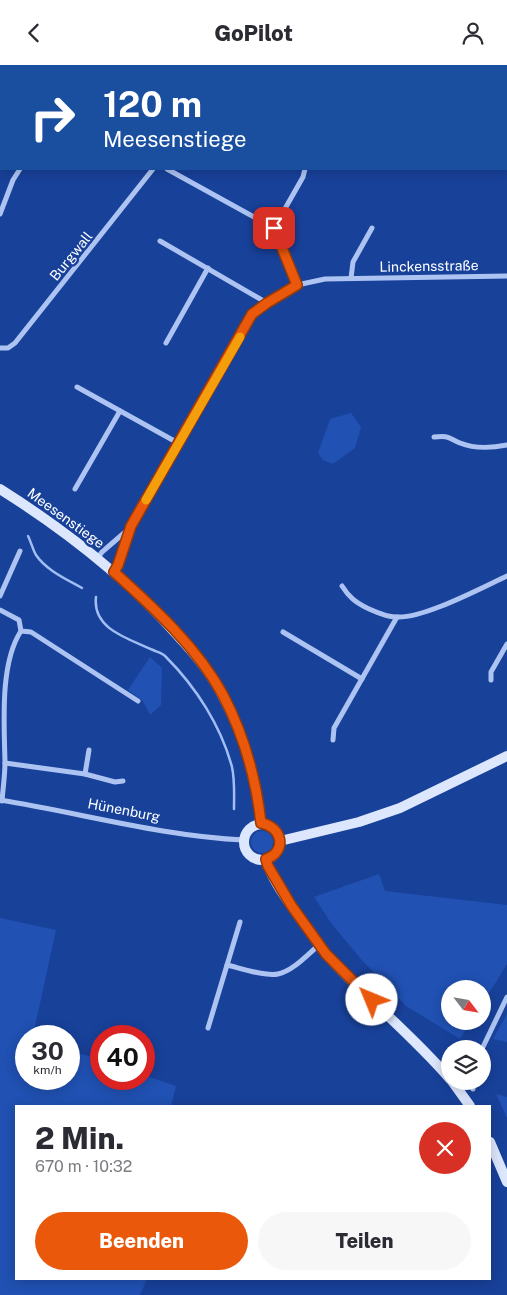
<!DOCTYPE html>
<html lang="de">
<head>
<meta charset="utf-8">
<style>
  body { margin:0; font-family:"Public Sans",sans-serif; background:#f7f7f7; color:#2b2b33; height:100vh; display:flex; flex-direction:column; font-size:19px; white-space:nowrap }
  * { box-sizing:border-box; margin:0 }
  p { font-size:16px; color:#7c7c81 }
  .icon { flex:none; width:28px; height:28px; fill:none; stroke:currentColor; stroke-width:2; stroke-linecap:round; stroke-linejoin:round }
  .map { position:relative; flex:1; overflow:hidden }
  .panel { position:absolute; left:15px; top:1040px; width:476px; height:175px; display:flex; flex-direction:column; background:#fff; border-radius:0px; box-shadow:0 2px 12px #0003 }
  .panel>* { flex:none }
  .guide { position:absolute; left:0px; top:0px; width:508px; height:105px; box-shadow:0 2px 12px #0003; background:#1a4fa0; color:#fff; overflow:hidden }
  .needle { width:32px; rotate:121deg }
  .buttons { position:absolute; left:441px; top:915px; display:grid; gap:10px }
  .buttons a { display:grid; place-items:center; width:50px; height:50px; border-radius:50%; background:#fff; box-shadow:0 2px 12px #0003; font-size:25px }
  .speed { position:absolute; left:15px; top:960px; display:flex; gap:10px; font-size:25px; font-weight:700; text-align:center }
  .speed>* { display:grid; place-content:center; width:65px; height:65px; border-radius:50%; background:#fff; box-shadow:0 2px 12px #0003; line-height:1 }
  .speed small { font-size:12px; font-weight:400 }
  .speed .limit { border:8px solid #d22; background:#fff; color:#111 }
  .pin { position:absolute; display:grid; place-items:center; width:42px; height:42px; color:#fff; margin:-21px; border-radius:10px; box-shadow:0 2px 8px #0006 }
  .me { position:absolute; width:55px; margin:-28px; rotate:315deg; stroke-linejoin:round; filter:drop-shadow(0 0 4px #0008) }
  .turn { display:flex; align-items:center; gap:18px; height:105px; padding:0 20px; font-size:22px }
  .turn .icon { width:65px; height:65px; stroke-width:2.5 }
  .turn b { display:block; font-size:35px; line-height:42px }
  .round { display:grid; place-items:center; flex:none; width:52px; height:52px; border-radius:26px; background:#f7f7f7 }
  .headline { display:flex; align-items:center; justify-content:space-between; height:85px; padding:0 20px }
  h1 { font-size:30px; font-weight:800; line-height:38px }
  .primary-button { display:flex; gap:10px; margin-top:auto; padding:10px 20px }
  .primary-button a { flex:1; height:58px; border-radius:30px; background:#ea580c; color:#fff; font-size:20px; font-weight:800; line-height:58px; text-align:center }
  .primary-button a+a { background:#f7f7f7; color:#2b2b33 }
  header { display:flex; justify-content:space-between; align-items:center; height:65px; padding:0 20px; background:#fff; font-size:22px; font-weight:800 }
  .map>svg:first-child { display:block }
  .green { fill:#2051b3 }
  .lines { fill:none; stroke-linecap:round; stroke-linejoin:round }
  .stream { stroke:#a0bdf4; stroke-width:2.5 }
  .street { stroke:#adc4f2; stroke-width:5 }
  .secondary { stroke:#dce6fc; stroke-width:10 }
  .route-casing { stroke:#983908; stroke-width:12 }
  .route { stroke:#ea580c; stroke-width:9 }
  .slow { stroke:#f59e0b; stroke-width:9 }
  .labels { text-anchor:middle; stroke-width:5; stroke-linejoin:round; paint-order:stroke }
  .street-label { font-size:14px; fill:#fff; stroke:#18419a }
</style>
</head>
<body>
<header><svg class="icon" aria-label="back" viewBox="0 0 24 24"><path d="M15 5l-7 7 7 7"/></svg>GoPilot<svg class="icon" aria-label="person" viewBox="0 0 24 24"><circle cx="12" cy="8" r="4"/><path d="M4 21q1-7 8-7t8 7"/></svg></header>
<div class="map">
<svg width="507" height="1230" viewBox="0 0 507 1230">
  <rect width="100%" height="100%" fill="#18419a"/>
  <!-- green -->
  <g class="green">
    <path d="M326,0H480L328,1Z"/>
    <path d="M351,348L361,362L355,383L333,399L323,395L318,388L330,354Z"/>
    <path d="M150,592L162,603L161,640L150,650L143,636L128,625Z"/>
    <circle cx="262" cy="777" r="11"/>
    <path d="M379,809L385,826L507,840V899L483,938L482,924H450V956H471L460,974L406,941L360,893L331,858L314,832Z"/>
    <path d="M0,853L56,865L33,971H26V1014H69V985L101,995V1014H144V1010L176,1021L171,1041H16V1214H147L140,1230H0Z"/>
    <path d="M507,949V977L493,974Z"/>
    <path d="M496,1029L507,1032V1053Z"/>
  </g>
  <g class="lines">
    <!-- stream -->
    <g class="stream">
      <path d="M193,1L194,0"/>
      <path d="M28,471C31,477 33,485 36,490C46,505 66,514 82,523"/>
      <path d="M96,532C92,565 130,574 153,585C157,587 163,588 166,592C196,622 221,661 232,702C235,716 234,730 234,744"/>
    </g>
    <!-- street -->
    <g class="street">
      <path d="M69,0L71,1"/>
      <path d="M182,1L183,0"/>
      <path d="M218,1L219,0"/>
      <path d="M167,104L274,163L297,220"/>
      <path d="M0,149L13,115L20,104"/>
      <path d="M274,163L303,112L305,104"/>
      <path d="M160,176L267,238"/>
      <path d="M351,213L353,197L372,163"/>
      <path d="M166,278L208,203"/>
      <path d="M0,283H8L15,278L153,104"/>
      <path d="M77,322L178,378"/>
      <path d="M434,372C449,370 448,373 460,378C475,384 492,383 507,380"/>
      <path d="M75,424L120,346"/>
      <path d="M97,494L102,487L131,462"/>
      <path d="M114,507C126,489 128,467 139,448C176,381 216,317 252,249L267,238L297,220L325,214L507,211"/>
      <path d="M342,521C349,532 355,537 367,543C376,547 386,552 396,552C423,554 481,523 507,511"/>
      <path d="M0,531L20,486"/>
      <path d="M0,545L19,555L21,566L31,567L138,636"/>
      <path d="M283,567L362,614"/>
      <path d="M491,615V607L507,579"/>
      <path d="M333,675L334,663L397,552"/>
      <path d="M5,698L85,709L115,717L123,716"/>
      <path d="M85,709L89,685"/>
      <path d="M0,735C81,748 161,771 244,775"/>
      <path d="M2,736C3,723 5,710 5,697C4,656 0,598 21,566"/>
      <path d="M227,900C240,903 266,912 278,909C293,906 307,890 319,880"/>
      <path d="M208,963L240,857"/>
      <path d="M482,984L507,932"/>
      <path d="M473,1024L474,1016"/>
    </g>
    <!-- secondary -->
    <g class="secondary">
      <path d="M0,424C65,465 127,513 178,571C195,589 212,609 223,632C244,671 256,714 261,759"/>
      <circle cx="262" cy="777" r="18"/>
      <path d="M280,776L359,757L400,743L507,691"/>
      <path d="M266,794C271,813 285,832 296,848C309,865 321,884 336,900C373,939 415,973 450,1014"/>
      <path d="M452,1016L470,1041"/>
      <path d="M490,1077L507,1117"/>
    </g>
  </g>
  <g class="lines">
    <!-- route casing -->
    <g class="route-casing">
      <path id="route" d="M274,163L297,220L267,238L252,249L131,461L118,500L114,507C154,543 197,582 223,630C244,670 256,714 261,758C283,762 287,787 266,794L268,801L291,840L326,889L372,935"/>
    </g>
    <!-- route -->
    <use href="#route" class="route"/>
    <!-- slow -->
    <path class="slow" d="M146,435L240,272"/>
  </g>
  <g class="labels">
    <!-- street labels -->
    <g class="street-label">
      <text transform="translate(71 191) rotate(-51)" y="5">Burgwall</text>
      <text transform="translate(429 201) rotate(-1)" y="5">Linckensstraße</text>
      <text transform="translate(66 453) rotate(36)" y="5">Meesenstiege</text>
      <text transform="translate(124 745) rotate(11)" y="5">Hünenburg</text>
    </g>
  </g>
</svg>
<div class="buttons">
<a><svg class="needle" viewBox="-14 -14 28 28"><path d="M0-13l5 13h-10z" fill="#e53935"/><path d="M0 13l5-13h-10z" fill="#7c7c81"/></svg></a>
<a><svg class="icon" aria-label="layers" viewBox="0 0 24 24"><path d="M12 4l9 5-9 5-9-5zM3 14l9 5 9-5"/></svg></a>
</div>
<div class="speed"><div>30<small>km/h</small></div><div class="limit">40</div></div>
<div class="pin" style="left:274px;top:163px;background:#d93025"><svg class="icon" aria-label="arrive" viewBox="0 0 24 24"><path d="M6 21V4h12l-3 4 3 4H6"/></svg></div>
<svg class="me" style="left:372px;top:935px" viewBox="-20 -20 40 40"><circle r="19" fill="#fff"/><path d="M0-13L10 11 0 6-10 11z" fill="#ea580c"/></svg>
<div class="guide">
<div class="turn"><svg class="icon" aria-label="right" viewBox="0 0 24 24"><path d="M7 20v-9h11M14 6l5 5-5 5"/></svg><div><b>120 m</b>Meesenstiege</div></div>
</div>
<section class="panel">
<div class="headline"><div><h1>2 Min.</h1><p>670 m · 10:32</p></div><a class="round" style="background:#d93025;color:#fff"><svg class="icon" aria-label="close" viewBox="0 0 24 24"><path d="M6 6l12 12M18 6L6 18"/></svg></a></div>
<div class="primary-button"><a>Beenden</a><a>Teilen</a></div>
</section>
</div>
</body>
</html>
